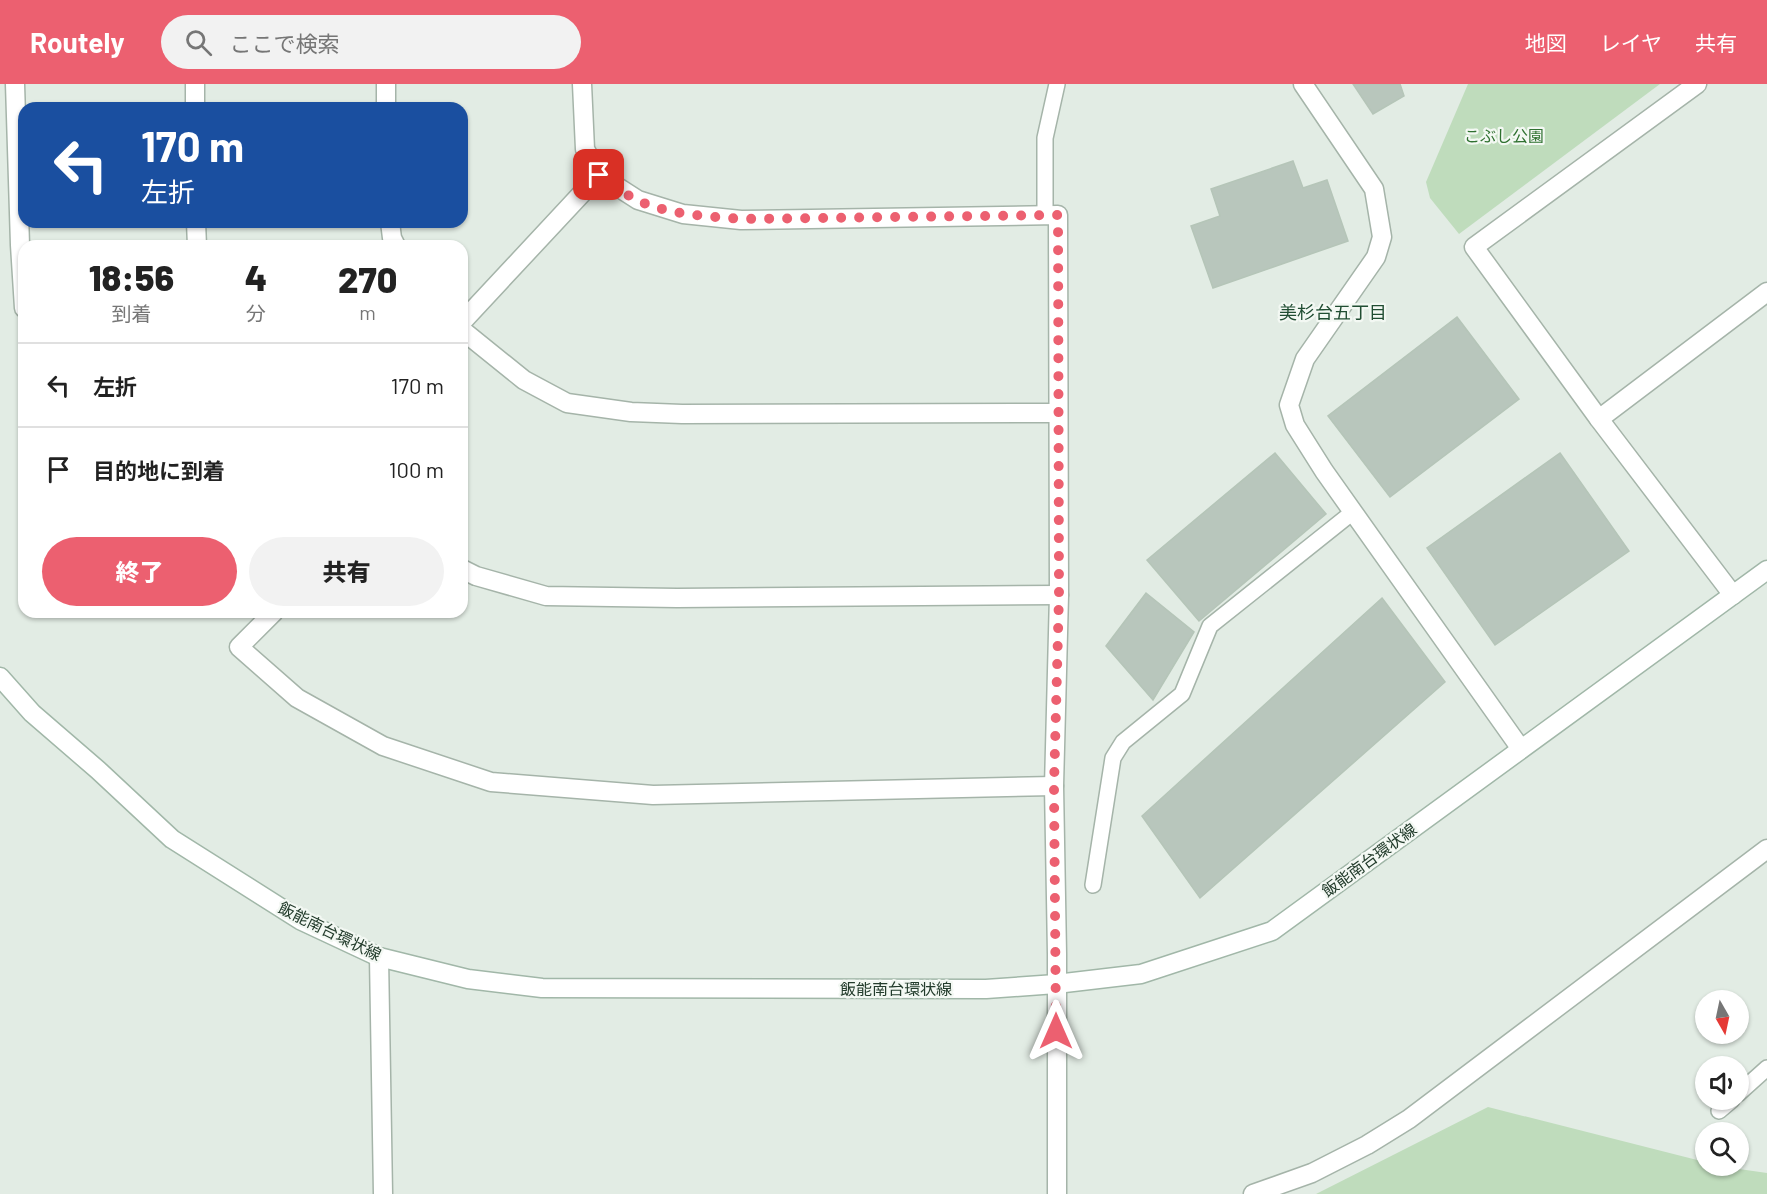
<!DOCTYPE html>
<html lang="ja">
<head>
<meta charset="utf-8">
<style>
  body { margin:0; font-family:Barlow,"Noto Sans JP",sans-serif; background:#f2f2f2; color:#222; height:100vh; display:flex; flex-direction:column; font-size:22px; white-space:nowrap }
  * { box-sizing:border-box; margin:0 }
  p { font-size:20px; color:#767676 }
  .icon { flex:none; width:33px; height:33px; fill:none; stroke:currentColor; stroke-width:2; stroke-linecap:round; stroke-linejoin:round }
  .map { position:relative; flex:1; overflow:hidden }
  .drawer { position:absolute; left:18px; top:156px; width:450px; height:378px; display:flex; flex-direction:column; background:#fff; border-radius:18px; box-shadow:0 2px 4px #0004 }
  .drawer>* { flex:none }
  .banner { position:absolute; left:18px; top:18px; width:450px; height:126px; border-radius:18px; box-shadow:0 2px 4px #0004; background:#1a4fa0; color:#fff; overflow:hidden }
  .needle { width:39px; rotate:171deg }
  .buttons { position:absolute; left:1695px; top:906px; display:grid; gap:12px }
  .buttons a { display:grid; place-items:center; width:54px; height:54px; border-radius:50%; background:#fff; box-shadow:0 2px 4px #0004; font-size:30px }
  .pin { position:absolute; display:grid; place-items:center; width:51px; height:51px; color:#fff; margin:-26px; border-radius:12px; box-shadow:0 3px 9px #0006 }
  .me { position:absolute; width:66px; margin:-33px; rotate:0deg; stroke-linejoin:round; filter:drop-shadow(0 0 4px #0008) }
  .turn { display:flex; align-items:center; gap:21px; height:126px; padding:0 24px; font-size:27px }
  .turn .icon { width:78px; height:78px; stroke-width:2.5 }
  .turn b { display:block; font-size:42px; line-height:51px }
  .eta { display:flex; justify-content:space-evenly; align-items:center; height:102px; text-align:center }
  .eta b { font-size:36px; font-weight:800; line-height:42px }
  .action { display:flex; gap:12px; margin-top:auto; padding:12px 24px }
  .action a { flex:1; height:69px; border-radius:36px; background:#ec6070; color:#fff; font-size:24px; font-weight:800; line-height:69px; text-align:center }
  .action a+a { background:#f2f2f2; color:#222 }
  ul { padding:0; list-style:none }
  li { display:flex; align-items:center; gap:18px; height:84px; padding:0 24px; border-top:2px solid #e0e0e0 }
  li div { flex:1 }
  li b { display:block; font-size:22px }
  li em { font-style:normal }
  header { display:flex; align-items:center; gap:36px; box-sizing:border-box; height:84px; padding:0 30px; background:#ec6070; color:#fff }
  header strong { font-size:28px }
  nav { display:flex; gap:33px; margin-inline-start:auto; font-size:21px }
  .search { width:420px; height:54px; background:#f2f2f2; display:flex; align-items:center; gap:15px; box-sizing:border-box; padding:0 21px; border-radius:33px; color:#767676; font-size:22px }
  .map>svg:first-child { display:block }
  .green { fill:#bfdcbc }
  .building { fill:#b8c6bc; stroke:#b5c5b8; stroke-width:1.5 }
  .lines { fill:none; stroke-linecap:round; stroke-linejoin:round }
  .lane-casing { stroke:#a5b4a9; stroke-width:18 }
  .street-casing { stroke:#a5b4a9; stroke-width:21 }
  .secondary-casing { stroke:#a1b7a8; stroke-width:21 }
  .lane { stroke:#fff; stroke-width:15 }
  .street { stroke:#fff; stroke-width:18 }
  .secondary { stroke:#fff; stroke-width:18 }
  .route { stroke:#ec6070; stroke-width:10; stroke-dasharray:0 18 }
  .labels { text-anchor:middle; stroke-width:4.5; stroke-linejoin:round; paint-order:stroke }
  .park-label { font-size:16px; fill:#2f7130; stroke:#f3f8f3 }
  .street-label { font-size:16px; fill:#233c2c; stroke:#f3f8f3 }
  .neighbourhood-label { font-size:18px; fill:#204d32; stroke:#f3f8f3 }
</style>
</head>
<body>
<header>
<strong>Routely</strong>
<div class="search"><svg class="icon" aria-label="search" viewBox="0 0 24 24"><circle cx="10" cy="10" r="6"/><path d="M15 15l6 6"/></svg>ここで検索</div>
<nav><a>地図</a><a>レイヤ</a><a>共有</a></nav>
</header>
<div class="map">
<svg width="1767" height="1110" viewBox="0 0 1767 1110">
  <rect width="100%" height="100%" fill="#e2ece4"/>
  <!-- green -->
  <g class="green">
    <path d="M1468,0H1660L1459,150L1430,114L1426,98Z"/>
    <path d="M1488,1023L1705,1078L1706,1082H1718L1767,1089V1110H1316Z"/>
  </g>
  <!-- building -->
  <g class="building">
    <path d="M1353,0H1400L1404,12L1373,30Z"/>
    <path d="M1293,77L1303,104L1327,96L1348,157L1213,204L1191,142L1220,132L1211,105Z"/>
    <path d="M1457,233L1519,315L1390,413L1328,332Z"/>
    <path d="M1275,369L1326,430L1199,537L1147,476Z"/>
    <path d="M1560,369L1629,467L1495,561L1427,464Z"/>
    <path d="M1146,509L1194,548L1153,616L1106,562Z"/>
    <path d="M1382,514L1445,598L1200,814L1142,732Z"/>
  </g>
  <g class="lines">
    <!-- lane casing -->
    <g class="lane-casing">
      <g id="lane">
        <path d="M1045,131V54L1057,0"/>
        <path d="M1093,801L1113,674L1123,658L1182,610L1210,542L1353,428"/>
        <path d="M1738,1010L1767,984"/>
        <path d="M1719,1027L1732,1016"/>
      </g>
    </g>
    <!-- street casing -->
    <g class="street-casing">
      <g id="street">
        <path d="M15,0L20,161L24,224"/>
        <path d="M195,0V24"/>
        <path d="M386,0V24"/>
        <path d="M1303,0L1374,105L1382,153L1376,173L1305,275L1289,321L1295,341L1324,387L1521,665"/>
        <path d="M1697,0L1474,163L1599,335L1733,511"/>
        <path d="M599,91L638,116L683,130L741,136L1058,131L1059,511L1054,702L1057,870V1110"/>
        <path d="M196,138L197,162"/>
        <path d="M390,138L392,154L396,162"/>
        <path d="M462,238L599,91L585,65L582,0"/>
        <path d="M462,246L524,296L567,319L631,328L682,330L1057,329"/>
        <path d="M1599,335L1767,208"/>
        <path d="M462,485L476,492L546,512L677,514L1059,511"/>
        <path d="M274,528L239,563L297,614L383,662L491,698L653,711L1054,702"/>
        <path d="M379,873L383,1110"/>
        <path d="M1253,1110L1312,1089L1367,1061L1409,1035L1767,765"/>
      </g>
    </g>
    <!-- secondary casing -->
    <g class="secondary-casing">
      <path id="secondary" d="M0,593L32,629L98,686L172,755L300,836L379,873L468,895L542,904L986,905L1056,900L1141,890L1272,847L1767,486"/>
    </g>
    <!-- lane -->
    <use href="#lane" class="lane"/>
    <!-- street -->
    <use href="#street" class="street"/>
    <!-- secondary -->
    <use href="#secondary" class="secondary"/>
  </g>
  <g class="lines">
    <!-- route -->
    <path class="route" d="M599,91C612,99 625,111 639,117C671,131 706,132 741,135L1058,131L1059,511L1054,702L1056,947"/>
  </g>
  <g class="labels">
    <!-- park labels -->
    <g class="park-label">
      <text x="1504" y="58">こぶし公園</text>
    </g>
    <!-- street labels -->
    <g class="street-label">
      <text transform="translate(1369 776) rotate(-36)" y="6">飯能南台環状線</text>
      <text transform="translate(330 847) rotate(26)" y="6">飯能南台環状線</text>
      <text x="896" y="911">飯能南台環状線</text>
    </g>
    <!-- neighbourhood labels -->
    <g class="neighbourhood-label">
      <text x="1333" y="235">美杉台五丁目</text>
    </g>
  </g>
</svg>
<div class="buttons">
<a><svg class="needle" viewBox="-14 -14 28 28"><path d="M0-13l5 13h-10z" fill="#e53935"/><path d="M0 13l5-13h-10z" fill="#767676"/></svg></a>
<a><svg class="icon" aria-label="sound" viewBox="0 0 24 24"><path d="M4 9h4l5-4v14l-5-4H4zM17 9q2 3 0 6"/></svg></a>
<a><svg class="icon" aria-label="search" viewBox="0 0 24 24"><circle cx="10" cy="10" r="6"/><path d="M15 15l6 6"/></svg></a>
</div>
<div class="pin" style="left:599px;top:91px;background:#d93025"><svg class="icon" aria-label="arrive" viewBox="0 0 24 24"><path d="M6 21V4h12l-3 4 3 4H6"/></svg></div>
<svg class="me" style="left:1056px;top:947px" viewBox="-20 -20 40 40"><path d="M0-17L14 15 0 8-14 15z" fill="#ec6070" stroke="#fff" stroke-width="4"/></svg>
<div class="banner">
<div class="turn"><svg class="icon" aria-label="left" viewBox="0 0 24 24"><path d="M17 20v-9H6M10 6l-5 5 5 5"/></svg><div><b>170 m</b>左折</div></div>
</div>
<section class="drawer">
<div class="eta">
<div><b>18:56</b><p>到着</p></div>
<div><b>4</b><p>分</p></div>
<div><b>270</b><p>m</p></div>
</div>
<ul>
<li><svg class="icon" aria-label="left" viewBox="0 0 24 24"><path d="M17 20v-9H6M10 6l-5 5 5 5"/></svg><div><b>左折</b></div><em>170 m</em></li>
<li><svg class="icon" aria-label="arrive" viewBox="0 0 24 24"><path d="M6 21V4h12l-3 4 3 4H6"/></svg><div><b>目的地に到着</b></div><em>100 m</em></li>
</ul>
<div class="action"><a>終了</a><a>共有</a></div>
</section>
</div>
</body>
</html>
